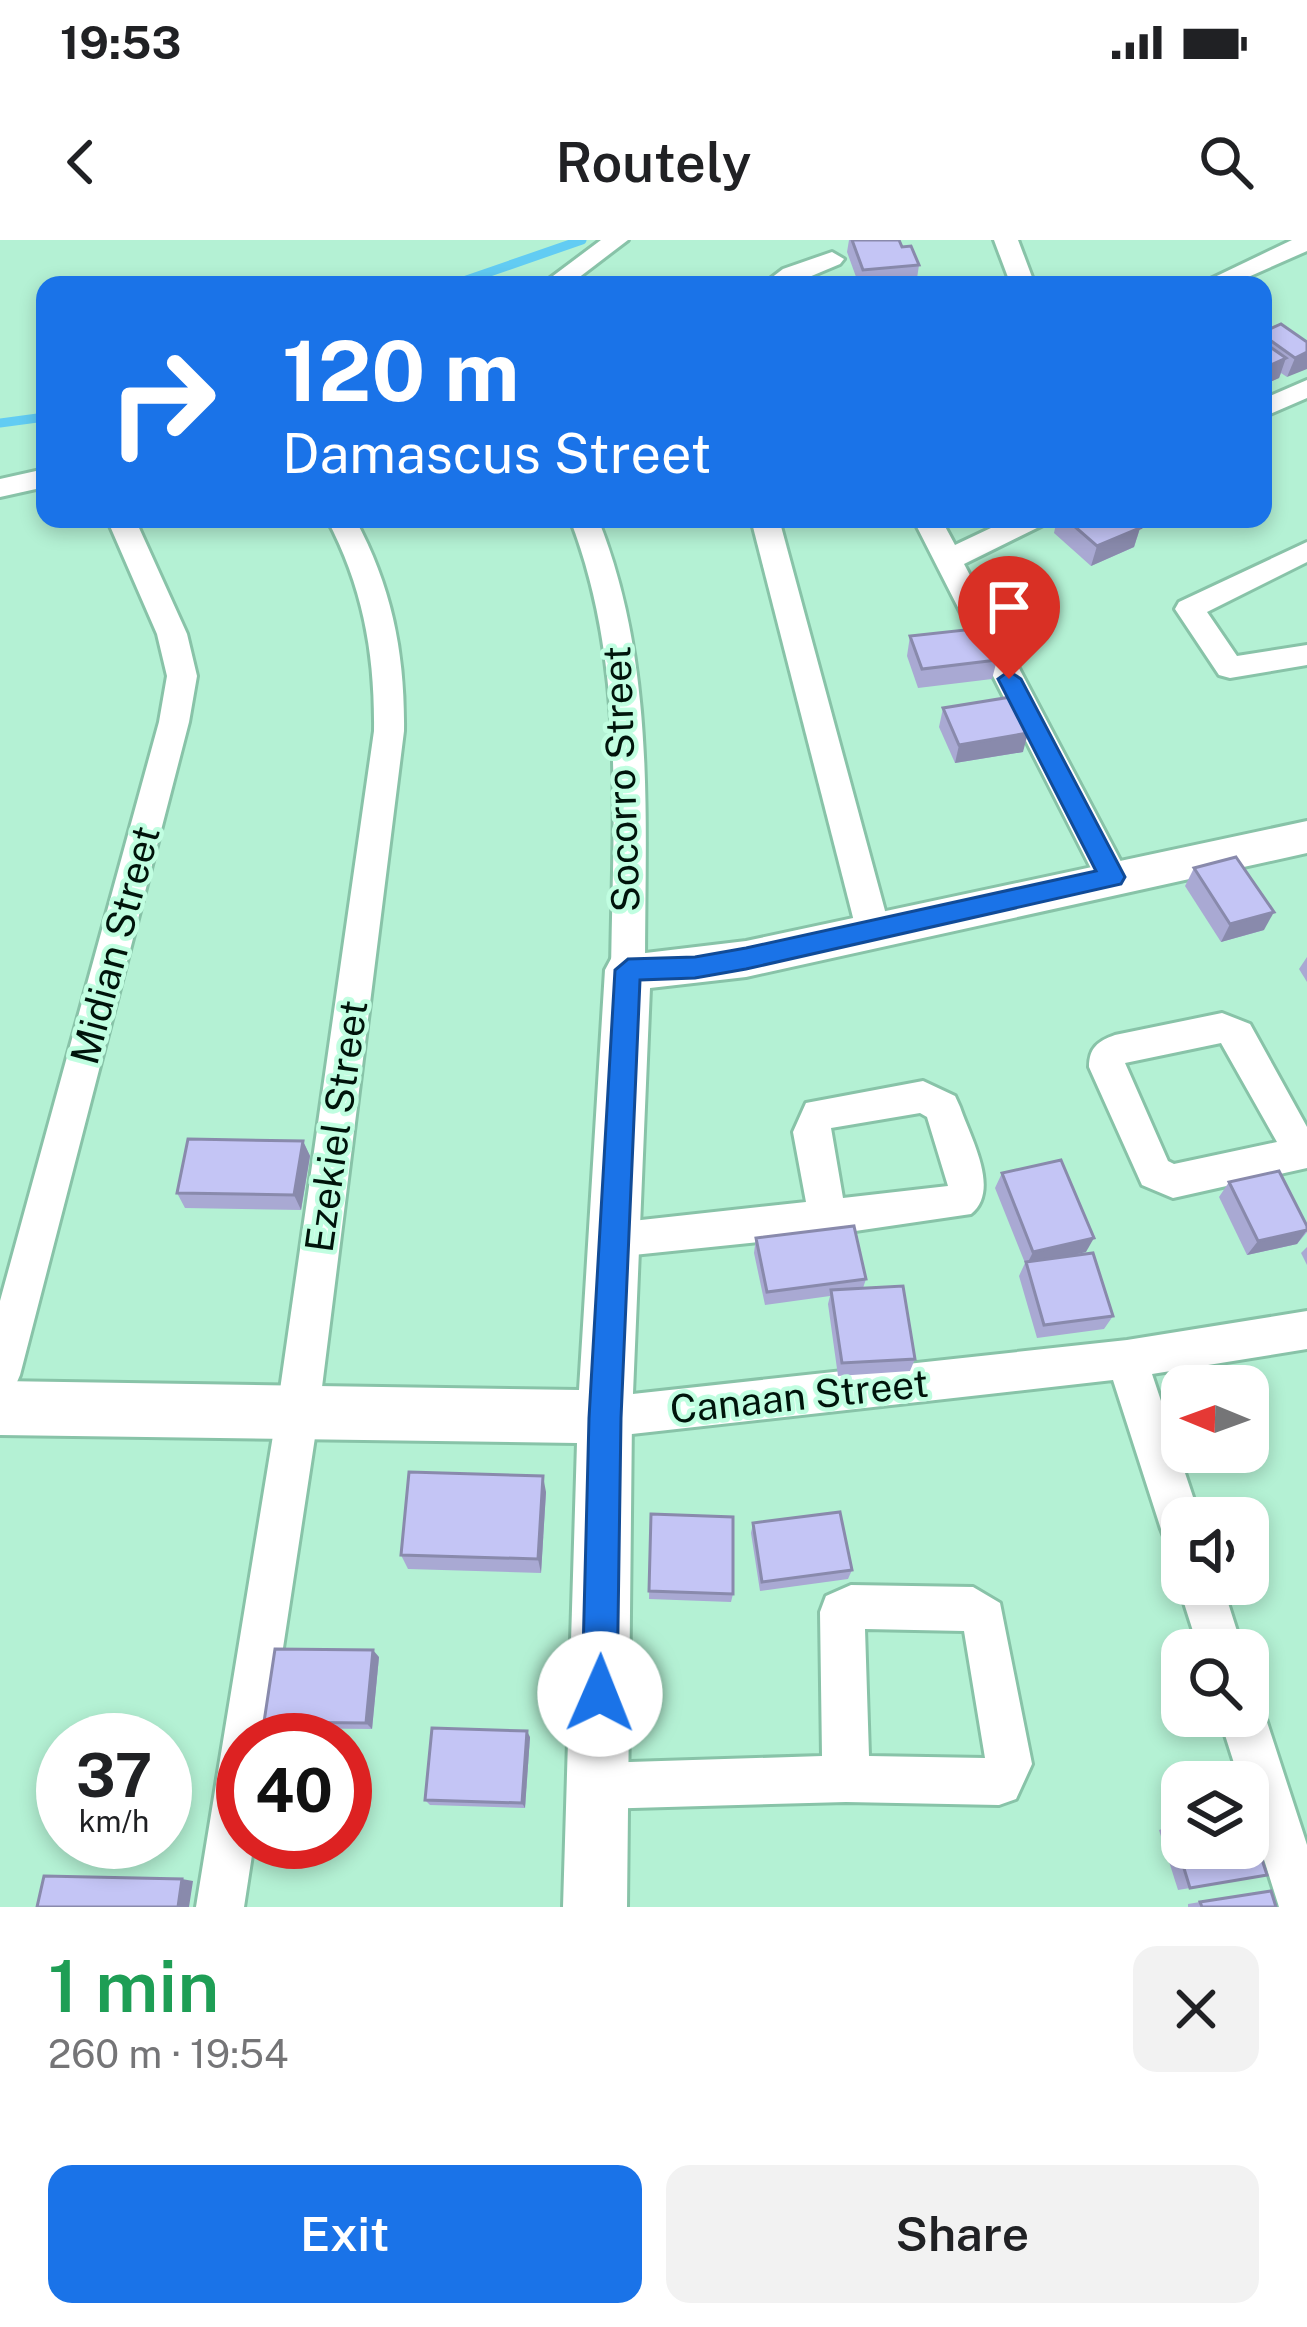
<!DOCTYPE html>
<html lang="en">
<head>
<meta charset="utf-8">
<style>
  body { margin:0; font-family:"Public Sans",sans-serif; background:#f2f2f2; color:#202124; height:100vh; display:flex; flex-direction:column; font-size:45px; white-space:nowrap }
  * { box-sizing:border-box; margin:0 }
  p { font-size:39px; color:#757577 }
  .icon { flex:none; width:66px; height:66px; fill:none; stroke:currentColor; stroke-width:2; stroke-linecap:round; stroke-linejoin:round }
  .map { position:relative; height:1667px; overflow:hidden }
  .details { display:flex; flex-direction:column; background:#fff; flex:1 }
  .details>* { flex:none }
  .hud { position:absolute; left:36px; top:36px; width:1236px; height:252px; border-radius:24px; box-shadow:0 6px 18px #0003; background:#1a73e8; color:#fff; overflow:hidden }
  .needle { width:78px; rotate:271deg }
  .controls { position:absolute; left:1161px; top:1125px; display:grid; gap:24px }
  .controls a { display:grid; place-items:center; width:108px; height:108px; border-radius:24px; background:#fff; box-shadow:0 6px 18px #0003; font-size:60px }
  .speed { position:absolute; left:36px; top:1473px; display:flex; gap:24px; font-size:60px; font-weight:700; text-align:center }
  .speed>* { display:grid; place-content:center; width:156px; height:156px; border-radius:50%; background:#fff; box-shadow:0 6px 18px #0003; line-height:1 }
  .speed small { font-size:30px; font-weight:400 }
  .speed .limit { border:18px solid #d22; background:#fff; color:#111 }
  .pin { position:absolute; display:grid; place-items:center; width:102px; height:102px; color:#fff; margin:-123px -51px; border-radius:50% 50% 50% 0; rotate:-45deg; box-shadow:0 0 12px #0007 }
  .pin .icon { rotate:45deg }
  .me { position:absolute; width:132px; margin:-66px; rotate:1deg; stroke-linejoin:round; filter:drop-shadow(0 0 9px #0008) }
  .turn { display:flex; align-items:center; gap:42px; height:252px; padding:0 48px; font-size:54px }
  .turn .icon { width:156px; height:156px; stroke-width:2.5 }
  .turn b { display:block; font-size:84px; line-height:102px }
  .round { display:grid; place-items:center; flex:none; width:126px; height:126px; border-radius:24px; background:#f2f2f2 }
  .head { display:flex; align-items:center; justify-content:space-between; height:204px; padding:0 48px }
  h1 { font-size:72px; font-weight:600; line-height:90px; color:#1e9e55 }
  .button { display:flex; gap:24px; margin-top:auto; padding:24px 48px }
  .button a { flex:1; height:138px; border-radius:24px; background:#1a73e8; color:#fff; font-size:48px; font-weight:600; line-height:138px; text-align:center }
  .button a+a { background:#f2f2f2; color:#202124 }
  .status { display:flex; justify-content:space-between; align-items:center; height:84px; padding:0 60px; background:#fff; direction:ltr }
  .status svg { height:33px; fill:currentColor }
  header { display:flex; justify-content:space-between; align-items:center; height:156px; padding:0 48px; background:#fff; font-size:54px; font-weight:600 }
  .map>svg:first-child { display:block }
  .lines { fill:none; stroke-linecap:round; stroke-linejoin:round }
  .stream { stroke:#62ccf3; stroke-width:9 }
  .street-casing { stroke:#88c3a8; stroke-width:6 }
  .secondary-casing { stroke:#88c3a8; stroke-width:6 }
  .street { fill:#fff; fill-rule:evenodd }
  .secondary { fill:#fff; fill-rule:evenodd }
  .wall { fill:#a9a9d3 }
  .shaded-wall { fill:#898aac }
  .building { fill:#c4c5f5; stroke:#898aac; stroke-width:3 }
  .route { fill:#1a73e8; stroke:#114b97; stroke-width:3 }
  .labels { text-anchor:middle; stroke-width:9; stroke-linejoin:round; paint-order:stroke }
  .street-label { font-size:39px; fill:#00140b; stroke:#c1fee1 }
</style>
</head>
<body>
<div class="status"><b>19:53</b><svg viewBox="0 0 49 12"><path d="M0 12V9h3v3zM5 12V6h3v6zM10 12V3h3v9zM15 12V0h3v12zM26 1h20v11H26zM47 4h2v5h-2z"/></svg></div>
<header><svg class="icon" aria-label="back" viewBox="0 0 24 24"><path d="M15 5l-7 7 7 7"/></svg>Routely<svg class="icon" aria-label="search" viewBox="0 0 24 24"><circle cx="10" cy="10" r="6"/><path d="M15 15l6 6"/></svg></header>
<div class="map">
<svg width="1307" height="1667" viewBox="0 0 1307 1667">
  <rect width="100%" height="100%" fill="#b4f1d4"/>
  <g class="lines">
    <!-- stream -->
    <g class="stream">
      <path d="M452,45L582,0"/>
      <path d="M0,183L45,177"/>
    </g>
    <!-- street casing -->
    <g class="street-casing">
      <g id="street">
        <path d="M601,0H628L569,45H541Z"/>
        <path d="M994,0H1018L1035,45H1011Z"/>
        <path d="M1292,0H1307V11L1230,45H1198Z"/>
        <path d="M832,12L844,19L840,24L790,45H762L783,29Z"/>
        <path d="M1307,140V158L1263,177V159Z"/>
        <path d="M45,229V247L0,257V239Z"/>
        <path d="M107,279H135L187,394L197,436L189,482L20,1135L14,1149L0,1154V1061L159,482L167,436L157,394Z"/>
        <path d="M327,279H355C392,347 405,414 404,491L319,1171L269,1500H243V1602H254L244,1667H196L277,1171L374,491C375,414 363,347 327,279Z"/>
        <path d="M570,279H598C656,423 645,578 645,730L640,740L628,744L616,740L611,730C613,578 626,423 570,279Z"/>
        <path d="M751,279H779L891,693L886,703L874,707L862,703L857,693Z"/>
        <path d="M913,279H941L955,305L1010,279H1047L1043,285L964,324L1129,637L1124,646L1112,650L1100,646Z"/>
        <path d="M1307,302V322L1207,372L1237,416L1307,405V425L1230,438L1219,435L1175,369L1179,362Z"/>
        <path d="M1222,773L1250,784L1307,887V928L1173,958L1142,945L1089,827C1089,808 1098,801 1115,795ZM1221,803L1277,902L1174,924L1168,921L1125,823Z"/>
        <path d="M923,841L955,856L960,867C970,897 1001,950 971,974L828,995L614,1017L600,1012L595,1000L600,988L614,983L806,962L793,892L806,863ZM920,873L927,877L948,946L843,958L831,888Z"/>
        <path d="M1307,1071V1109L1152,1134L1200,1278H1182V1310L1167,1304L1161,1289L1113,1140L605,1197L590,1191L584,1177L590,1163L605,1157L1127,1100Z"/>
        <path d="M1182,1335V1344H1222L1243,1410H1199L1178,1344Z"/>
        <path d="M851,1345L973,1347L1000,1363L1032,1524L1016,1559L999,1565L846,1562L598,1569L581,1563L575,1546L581,1529L598,1523L822,1516L820,1372L826,1356ZM865,1389L964,1391L985,1518L869,1516Z"/>
        <path d="M1248,1456L1258,1460L1265,1476L1307,1605V1667H1279L1248,1569V1542H1240L1219,1476H1248Z"/>
      </g>
    </g>
    <!-- secondary casing -->
    <g class="secondary-casing">
      <path id="secondary" d="M1307,581V613L746,737L650,748L632,1177L627,1667H563L577,1203L0,1195V1141L579,1150L605,730L612,717L746,701Z"/>
    </g>
    <!-- street -->
    <use href="#street" class="street"/>
    <!-- secondary -->
    <use href="#secondary" class="secondary"/>
  </g>
  <!-- wall -->
  <g class="wall">
    <path d="M849,0H899L902,7L919,25L916,45H859L847,12Z"/>
    <path d="M1263,92L1307,102L1287,137L1281,133L1279,138L1263,145Z"/>
    <path d="M1057,279H1130L1140,288L1134,307L1091,326L1054,293Z"/>
    <path d="M910,396L997,420L992,439L918,448L907,416Z"/>
    <path d="M943,468L1023,512L955,523L939,487Z"/>
    <path d="M1194,628L1264,690L1221,702L1185,646Z"/>
    <path d="M1307,717V742L1299,729Z"/>
    <path d="M303,901L310,916L301,970L185,968L177,953Z"/>
    <path d="M1002,933L1086,1012L1066,1017L1113,1076L1104,1089L1037,1098L1019,1036L1025,1023L995,948Z"/>
    <path d="M1229,942L1307,990V992L1297,1004L1247,1015L1219,957Z"/>
    <path d="M756,998L866,1039L863,1048L915,1119L910,1131L838,1136L828,1064L830,1056L765,1065L754,1013Z"/>
    <path d="M1307,1007V1025L1301,1013Z"/>
    <path d="M546,1252L541,1333L408,1329L401,1315Z"/>
    <path d="M651,1274L733,1354L731,1362L649,1359Z"/>
    <path d="M753,1283L852,1330L848,1339L760,1351L751,1293Z"/>
    <path d="M379,1417L372,1489L273,1488L264,1482Z"/>
    <path d="M530,1497L525,1568L430,1565L425,1560Z"/>
    <path d="M1171,1586L1267,1635L1178,1650L1159,1590Z"/>
    <path d="M1200,1662L1276,1667H1188V1664Z"/>
  </g>
  <!-- shaded-wall -->
  <g class="shaded-wall">
    <path d="M1307,112V129L1287,137L1295,118Z"/>
    <path d="M1286,118L1279,138L1263,145L1264,128Z"/>
    <path d="M1140,288L1134,307L1091,326L1097,306Z"/>
    <path d="M1028,493L1023,512L955,523L959,505Z"/>
    <path d="M1274,672L1264,690L1221,702L1230,684Z"/>
    <path d="M303,901L310,916L301,970L294,955Z"/>
    <path d="M1307,990L1297,1004L1247,1015L1258,1001Z"/>
    <path d="M1094,998L1086,1012L1026,1026L1033,1012Z"/>
    <path d="M543,1236L546,1252L541,1333L538,1319Z"/>
    <path d="M373,1410L379,1417L372,1489L366,1483Z"/>
    <path d="M527,1491L530,1497L525,1568L522,1563Z"/>
    <path d="M182,1639L193,1641L189,1667H178Z"/>
  </g>
  <!-- building -->
  <g class="building">
    <path d="M852,0H899L902,7L911,6L919,25L863,30Z"/>
    <path d="M1281,84L1307,102V112L1295,118L1263,95V92Z"/>
    <path d="M1263,102L1286,118L1264,128Z"/>
    <path d="M1066,279H1130L1140,288L1097,306Z"/>
    <path d="M983,388L997,420L922,429L910,396Z"/>
    <path d="M1011,457L1028,493L959,505L943,468Z"/>
    <path d="M1236,617L1274,672L1230,684L1194,628Z"/>
    <path d="M188,899L303,901L294,955L177,953Z"/>
    <path d="M1061,920L1094,998L1033,1012L1002,933Z"/>
    <path d="M1279,931L1307,986V990L1258,1001L1229,942Z"/>
    <path d="M854,986L866,1039L767,1052L756,998Z"/>
    <path d="M1093,1013L1113,1076L1044,1085L1026,1022Z"/>
    <path d="M903,1046L915,1119L842,1123L831,1050Z"/>
    <path d="M409,1232L543,1236L538,1319L401,1315Z"/>
    <path d="M840,1272L852,1330L762,1342L753,1283Z"/>
    <path d="M651,1274L733,1277V1354L649,1351Z"/>
    <path d="M275,1409L373,1410L366,1483L264,1482Z"/>
    <path d="M432,1488L527,1491L522,1563L425,1560Z"/>
    <path d="M1248,1577L1267,1635L1190,1648L1171,1586L1182,1584V1608H1248Z"/>
    <path d="M44,1636L182,1639L178,1667H37Z"/>
    <path d="M1271,1651L1276,1667H1202L1200,1662Z"/>
  </g>
  <!-- route -->
  <path class="route" d="M1009,431L1021,439L1125,637L1121,644L746,729L695,738L640,740L621,1178L617,1454L612,1466L600,1471L588,1466L582,1454L589,1178L615,730L628,719L695,717L746,708L1096,631L998,439Z"/>
  <g class="labels">
    <!-- street labels -->
    <g class="street-label">
      <text transform="translate(621 539) rotate(-92)" y="14">Socorro Street</text>
      <text transform="translate(115 705) rotate(-75)" y="14">Midian Street</text>
      <text transform="translate(336 886) rotate(-82)" y="14">Ezekiel Street</text>
      <text transform="translate(799 1156) rotate(-6)" y="14">Canaan Street</text>
    </g>
  </g>
</svg>
<div class="controls">
<a><svg class="needle" viewBox="-14 -14 28 28"><path d="M0-13l5 13h-10z" fill="#e53935"/><path d="M0 13l5-13h-10z" fill="#757577"/></svg></a>
<a><svg class="icon" aria-label="sound" viewBox="0 0 24 24"><path d="M4 9h4l5-4v14l-5-4H4zM17 9q2 3 0 6"/></svg></a>
<a><svg class="icon" aria-label="search" viewBox="0 0 24 24"><circle cx="10" cy="10" r="6"/><path d="M15 15l6 6"/></svg></a>
<a><svg class="icon" aria-label="layers" viewBox="0 0 24 24"><path d="M12 4l9 5-9 5-9-5zM3 14l9 5 9-5"/></svg></a>
</div>
<div class="speed"><div>37<small>km/h</small></div><div class="limit">40</div></div>
<div class="pin" style="left:1009px;top:439px;background:#d93025"><svg class="icon" aria-label="arrive" viewBox="0 0 24 24"><path d="M6 21V4h12l-3 4 3 4H6"/></svg></div>
<svg class="me" style="left:600px;top:1454px" viewBox="-20 -20 40 40"><circle r="19" fill="#fff"/><path d="M0-13L10 11 0 6-10 11z" fill="#1a73e8"/></svg>
<div class="hud">
<div class="turn"><svg class="icon" aria-label="right" viewBox="0 0 24 24"><path d="M7 20v-9h11M14 6l5 5-5 5"/></svg><div><b>120 m</b>Damascus Street</div></div>
</div>
</div>
<section class="details">
<div class="head"><div><h1>1 min</h1><p>260 m · 19:54</p></div><a class="round"><svg class="icon" aria-label="close" viewBox="0 0 24 24"><path d="M6 6l12 12M18 6L6 18"/></svg></a></div>
<div class="button"><a>Exit</a><a>Share</a></div>
</section>
</body>
</html>
